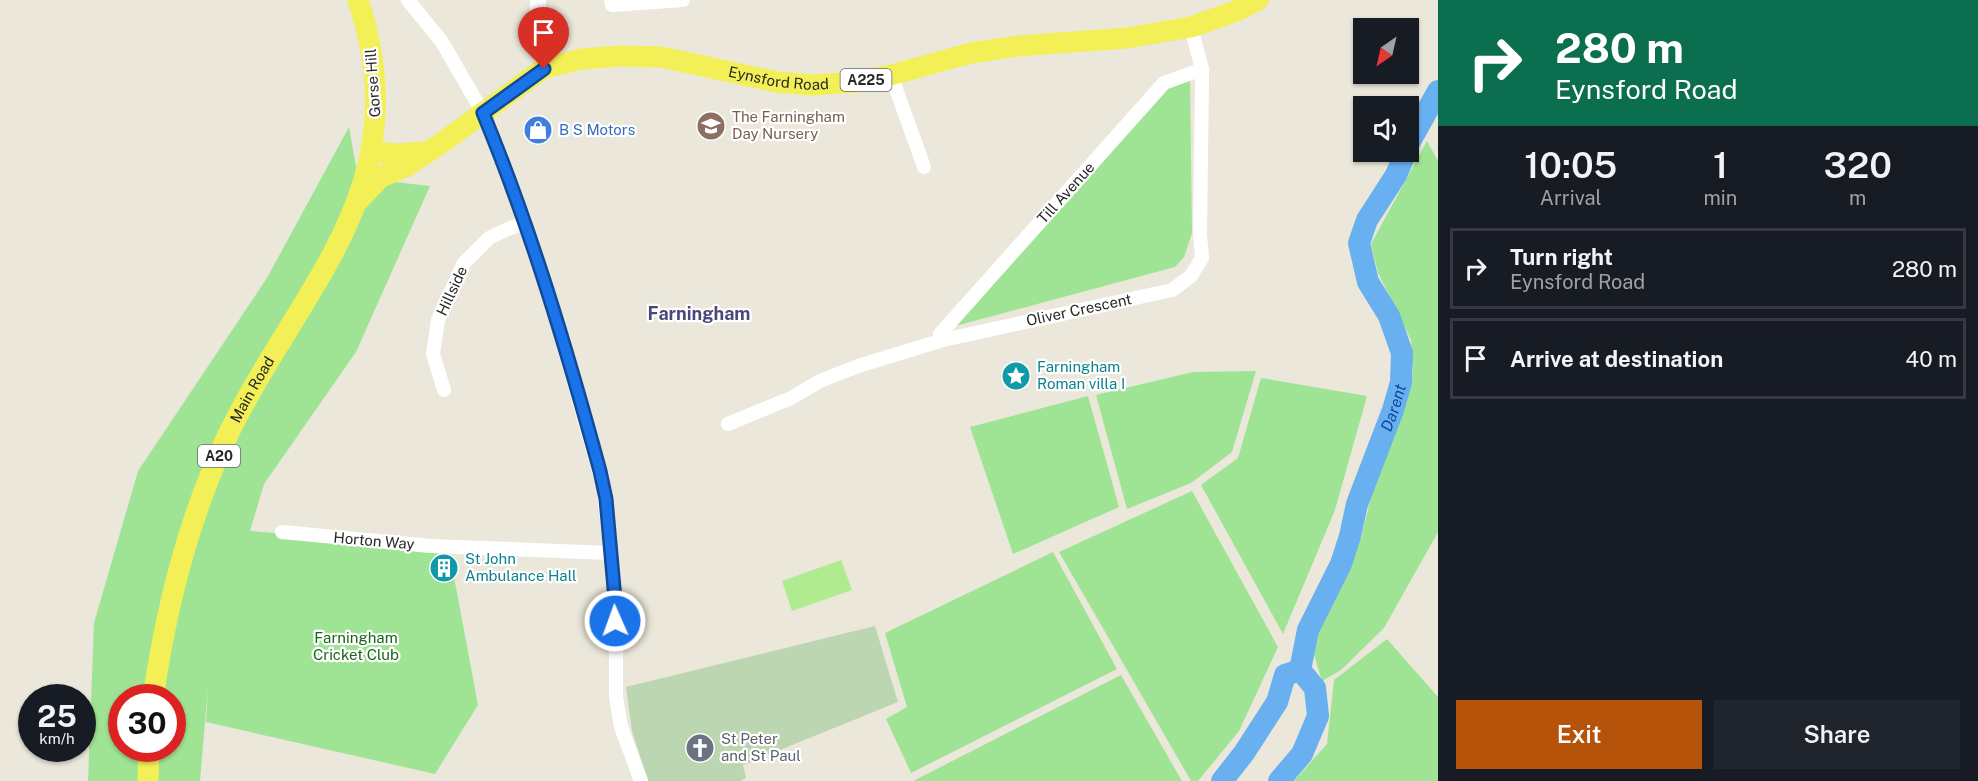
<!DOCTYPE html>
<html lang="en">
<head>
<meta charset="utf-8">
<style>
  body { margin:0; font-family:"Public Sans",sans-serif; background:#20242c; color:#f1f3f6; height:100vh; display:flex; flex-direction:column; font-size:22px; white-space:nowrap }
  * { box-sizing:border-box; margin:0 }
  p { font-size:20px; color:#9ea1a6 }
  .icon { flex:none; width:33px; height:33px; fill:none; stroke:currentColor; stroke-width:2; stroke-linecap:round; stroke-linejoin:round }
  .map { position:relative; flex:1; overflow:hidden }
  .details { display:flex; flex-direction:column; background:#171b24; width:540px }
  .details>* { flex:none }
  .top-card { background:#0b6e4f; color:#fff; overflow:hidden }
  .needle { width:39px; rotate:214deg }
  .controls { position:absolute; left:1353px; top:18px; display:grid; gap:12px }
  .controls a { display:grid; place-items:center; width:66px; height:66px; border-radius:0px; background:#171b24; box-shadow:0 2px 4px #0004; font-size:30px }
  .speed { position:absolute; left:18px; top:684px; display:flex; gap:12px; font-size:30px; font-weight:700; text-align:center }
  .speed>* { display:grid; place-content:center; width:78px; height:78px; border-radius:50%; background:#171b24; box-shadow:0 2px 4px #0004; line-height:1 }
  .speed small { font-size:15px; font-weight:400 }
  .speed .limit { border:9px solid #d22; background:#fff; color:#111 }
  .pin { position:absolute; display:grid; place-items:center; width:51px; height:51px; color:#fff; margin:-62px -26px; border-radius:50% 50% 50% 0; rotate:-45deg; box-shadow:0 0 6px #0007 }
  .pin .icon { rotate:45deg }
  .me { position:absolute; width:66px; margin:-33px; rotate:358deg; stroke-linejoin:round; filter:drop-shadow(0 0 4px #0008) }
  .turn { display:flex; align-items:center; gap:21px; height:126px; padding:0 18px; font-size:27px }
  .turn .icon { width:78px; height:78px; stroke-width:2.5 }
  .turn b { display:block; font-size:42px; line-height:51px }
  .eta { display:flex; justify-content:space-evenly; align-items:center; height:102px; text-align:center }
  .eta b { font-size:36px; font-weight:600; line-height:42px }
  .button { display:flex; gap:12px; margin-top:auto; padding:12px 18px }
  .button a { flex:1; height:69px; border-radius:0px; background:#b45309; color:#fff; font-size:24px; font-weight:600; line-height:69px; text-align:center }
  .button a+a { background:#20242c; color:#f1f3f6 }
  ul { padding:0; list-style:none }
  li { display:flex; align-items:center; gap:18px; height:81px; margin:0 12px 9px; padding:0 6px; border:3px solid #363941; border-radius:0px }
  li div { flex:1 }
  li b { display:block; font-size:22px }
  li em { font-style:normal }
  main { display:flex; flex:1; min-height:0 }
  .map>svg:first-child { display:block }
  .green { fill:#9fe494; fill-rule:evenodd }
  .cemetery { fill:#bbd6b0 }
  .pitch { fill:#b1eb90 }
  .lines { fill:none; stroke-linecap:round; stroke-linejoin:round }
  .river { stroke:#69b0f0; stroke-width:22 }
  .minor { stroke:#fff; stroke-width:14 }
  .tertiary { stroke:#fff; stroke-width:16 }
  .primary { stroke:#f3f057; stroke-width:21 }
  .route-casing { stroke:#114b97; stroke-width:15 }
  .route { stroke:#1a73e8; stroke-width:10 }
  .labels { text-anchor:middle; stroke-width:4.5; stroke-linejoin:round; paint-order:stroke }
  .shield { fill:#fff; stroke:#686868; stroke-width:1.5 }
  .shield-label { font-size:14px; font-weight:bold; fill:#282828 }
  .street-label { font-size:15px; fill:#282828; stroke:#fff }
  .education-label { font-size:15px; fill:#785e54; stroke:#fff; text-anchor:start }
  .shop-label { font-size:15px; fill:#366cbe; stroke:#fff; text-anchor:start }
  .culture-label { font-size:15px; fill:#0d838f; stroke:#fff; text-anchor:start }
  .park-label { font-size:15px; fill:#186618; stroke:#fff }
  .worship-label { font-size:15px; fill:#5b616d; stroke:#fff; text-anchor:start }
  .water-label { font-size:16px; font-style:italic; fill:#0a4a9a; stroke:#fff }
  .quarter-label { font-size:18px; font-weight:bold; fill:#4a487a; stroke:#fff }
</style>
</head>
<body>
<main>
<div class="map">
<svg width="1438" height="781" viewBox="0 0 1438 781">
  <rect width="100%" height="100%" fill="#ebe7da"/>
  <!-- green -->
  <g class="green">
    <path d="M1190,80L1192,233L1184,257L1175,267L948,328L1166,84Z"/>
    <path d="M349,127L358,178L430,186L356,352L264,484L250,531L437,547L436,577H454L478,705L435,774L206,722L208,687L200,781H88L94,623L138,471L267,278ZM122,698H172V748H122Z"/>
    <path d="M1427,141L1438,161V532L1384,628L1341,670L1322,681L1312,648L1361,538L1373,489L1413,374L1411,340L1378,273L1371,244Z"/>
    <path d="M1256,371L1232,452L1191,483L1127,509L1096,395L1193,372Z"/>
    <path d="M1261,378L1367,396L1335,510L1283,634L1201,485L1238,458Z"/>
    <path d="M1088,396L1119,507L1013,554L970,427Z"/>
    <path d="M1192,491L1278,647L1239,731L1198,781H1191L1059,552Z"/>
    <path d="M1053,552L1117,669L911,773L886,719L907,707L885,633Z"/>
    <path d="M1387,639L1438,697V781H1294L1327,744L1334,680Z"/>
    <path d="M1121,675L1182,781H915V780Z"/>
  </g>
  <!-- cemetery -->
  <path class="cemetery" d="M875,626L898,702L743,765L746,778L740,781H648L632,731L626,687Z"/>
  <!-- pitch -->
  <path class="pitch" d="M841,560L852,590L792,611L782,581Z"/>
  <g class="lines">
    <!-- river -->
    <g class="river">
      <path d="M1408,145L1438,91"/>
      <path d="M1222,781L1244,753L1277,702L1285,675L1300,670"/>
      <path id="s1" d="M1279,781L1302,754L1318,716L1315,688L1300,670L1308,630L1341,564L1350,536L1357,504L1393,410L1401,382L1402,353L1389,316L1368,282L1359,243L1367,220L1396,175L1406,152"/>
    </g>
    <!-- minor -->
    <g class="minor">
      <path d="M408,0L442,42L483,113L512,186L550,298L603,485L616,599V697L621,727L641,781"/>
      <path d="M611,0L612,5L683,0"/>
      <path d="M891,75L924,167"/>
      <path d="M940,334L1164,83L1202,69"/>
      <path d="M444,390L433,354L438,320L464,263L489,238L508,229L525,223"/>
      <path d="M728,424L791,398L820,381L858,366L943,340L1172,290L1191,276L1202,258L1200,234L1202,82V69L1191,27"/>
      <path d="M282,532L430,546L610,553"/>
    </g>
    <!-- tertiary -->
    <path class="tertiary" d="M538,0L537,36L544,68"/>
    <!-- primary -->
    <g class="primary">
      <path d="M372,152L399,154L424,152"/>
      <path id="s2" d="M358,201L381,177L407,166L443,142L544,68L582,59L620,56L661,57L777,82L813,85L857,82L891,75L971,53L1018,46L1127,38L1191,27L1236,11L1258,0"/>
      <path id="s3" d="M153,698C166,608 187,523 225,441C299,285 421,191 358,0"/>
      <path d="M148,781L149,748"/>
    </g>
  </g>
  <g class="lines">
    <!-- route casing -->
    <g class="route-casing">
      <path id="route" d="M544,69L483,113C531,229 567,350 600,471L606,499L615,599V621"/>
    </g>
    <!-- route -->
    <use href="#route" class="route"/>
  </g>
  <!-- icons -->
  <defs>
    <g id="school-disc" transform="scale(1.5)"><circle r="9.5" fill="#8d6e63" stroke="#fff"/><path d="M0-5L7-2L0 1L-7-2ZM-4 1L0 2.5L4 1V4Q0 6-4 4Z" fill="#fff"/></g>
    <g id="shop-disc" transform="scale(1.5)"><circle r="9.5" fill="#3f7fe0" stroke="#fff"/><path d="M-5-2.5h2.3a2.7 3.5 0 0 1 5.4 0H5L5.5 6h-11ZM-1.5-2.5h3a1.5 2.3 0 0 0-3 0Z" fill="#fff"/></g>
    <g id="sight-disc" transform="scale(1.5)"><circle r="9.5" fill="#0f9aa8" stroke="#fff"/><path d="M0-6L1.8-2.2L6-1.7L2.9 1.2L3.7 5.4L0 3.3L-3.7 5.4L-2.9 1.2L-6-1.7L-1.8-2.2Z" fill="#fff"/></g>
    <g id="building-disc" transform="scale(1.5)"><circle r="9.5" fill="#0f9aa8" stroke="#fff"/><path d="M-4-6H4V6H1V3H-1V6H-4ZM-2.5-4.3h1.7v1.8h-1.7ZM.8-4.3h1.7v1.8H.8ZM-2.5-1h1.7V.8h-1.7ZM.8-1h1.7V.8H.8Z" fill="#fff"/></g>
    <g id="church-disc" transform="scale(1.5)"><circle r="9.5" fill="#6b7280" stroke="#fff"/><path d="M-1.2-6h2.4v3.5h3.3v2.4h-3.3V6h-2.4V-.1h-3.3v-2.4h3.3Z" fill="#fff"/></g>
  </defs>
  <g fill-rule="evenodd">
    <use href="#school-disc" x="711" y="126"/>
    <use href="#shop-disc" x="538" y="130"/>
    <use href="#sight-disc" x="1016" y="376"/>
    <use href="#building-disc" x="444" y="568"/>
    <use href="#church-disc" x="700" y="748"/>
  </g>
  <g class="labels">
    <!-- shield labels -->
    <g class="shield">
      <rect x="840.5" y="69" width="51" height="22" rx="4.5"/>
      <rect x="198" y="445" width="42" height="22" rx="4.5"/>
    </g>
    <g class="shield-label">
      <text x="866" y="85">A225</text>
      <text x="219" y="461">A20</text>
    </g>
    <!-- street labels -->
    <g class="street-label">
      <text dy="5" stroke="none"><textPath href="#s2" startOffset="468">Eynsford Road</textPath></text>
      <text transform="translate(373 83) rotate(-94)" y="5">Gorse Hill</text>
      <text transform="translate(1066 193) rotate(-48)" y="5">Till Avenue</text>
      <text transform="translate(452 291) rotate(-65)" y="5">Hillside</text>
      <text transform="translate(1079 310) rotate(-12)" y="5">Oliver Crescent</text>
      <text dy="5" stroke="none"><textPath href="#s3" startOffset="326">Main Road</textPath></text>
      <text transform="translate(374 541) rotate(5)" y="5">Horton Way</text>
    </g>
    <!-- education labels -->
    <g class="education-label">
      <text x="732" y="122">The Farningham<tspan x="732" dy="17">Day Nursery</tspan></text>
    </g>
    <!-- shop labels -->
    <g class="shop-label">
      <text x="559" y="135">B S Motors</text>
    </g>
    <!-- culture labels -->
    <g class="culture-label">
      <text x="1037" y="372">Farningham<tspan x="1037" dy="17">Roman villa I</tspan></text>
      <text x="465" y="564">St John<tspan x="465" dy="17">Ambulance Hall</tspan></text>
    </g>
    <!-- park labels -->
    <g class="park-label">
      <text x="356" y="643">Farningham<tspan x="356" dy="17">Cricket Club</tspan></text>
    </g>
    <!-- worship labels -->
    <g class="worship-label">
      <text x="721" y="744">St Peter<tspan x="721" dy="17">and St Paul</tspan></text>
    </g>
    <!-- water labels -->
    <g class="water-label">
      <text dy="6" stroke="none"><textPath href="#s1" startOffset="408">Darent</textPath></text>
    </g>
    <!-- quarter labels -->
    <g class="quarter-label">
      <text x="699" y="320">Farningham</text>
    </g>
  </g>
</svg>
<div class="controls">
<a><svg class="needle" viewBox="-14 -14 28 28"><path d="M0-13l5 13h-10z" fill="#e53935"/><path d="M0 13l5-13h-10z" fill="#9ea1a6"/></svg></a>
<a><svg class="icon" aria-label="sound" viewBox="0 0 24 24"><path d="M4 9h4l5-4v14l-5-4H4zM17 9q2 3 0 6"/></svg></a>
</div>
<div class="speed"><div>25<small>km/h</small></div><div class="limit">30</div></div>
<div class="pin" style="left:544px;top:69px;background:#d93025"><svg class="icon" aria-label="arrive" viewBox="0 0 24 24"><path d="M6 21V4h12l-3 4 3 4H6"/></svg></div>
<svg class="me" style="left:615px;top:621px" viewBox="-20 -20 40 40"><circle r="17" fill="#1a73e8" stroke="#fff" stroke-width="3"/><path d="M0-11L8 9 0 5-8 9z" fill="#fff"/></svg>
</div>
<section class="details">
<div class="top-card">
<div class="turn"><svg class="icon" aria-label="right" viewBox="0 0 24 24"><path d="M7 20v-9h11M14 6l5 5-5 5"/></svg><div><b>280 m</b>Eynsford Road</div></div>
</div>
<div class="eta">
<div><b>10:05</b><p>Arrival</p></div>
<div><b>1</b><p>min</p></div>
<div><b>320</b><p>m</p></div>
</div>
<ul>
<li><svg class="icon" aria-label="right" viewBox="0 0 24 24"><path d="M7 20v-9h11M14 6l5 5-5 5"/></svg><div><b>Turn right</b><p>Eynsford Road</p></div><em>280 m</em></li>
<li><svg class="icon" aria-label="arrive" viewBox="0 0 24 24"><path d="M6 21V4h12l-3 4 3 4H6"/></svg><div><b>Arrive at destination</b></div><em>40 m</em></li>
</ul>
<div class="button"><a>Exit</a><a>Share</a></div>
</section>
</main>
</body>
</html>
